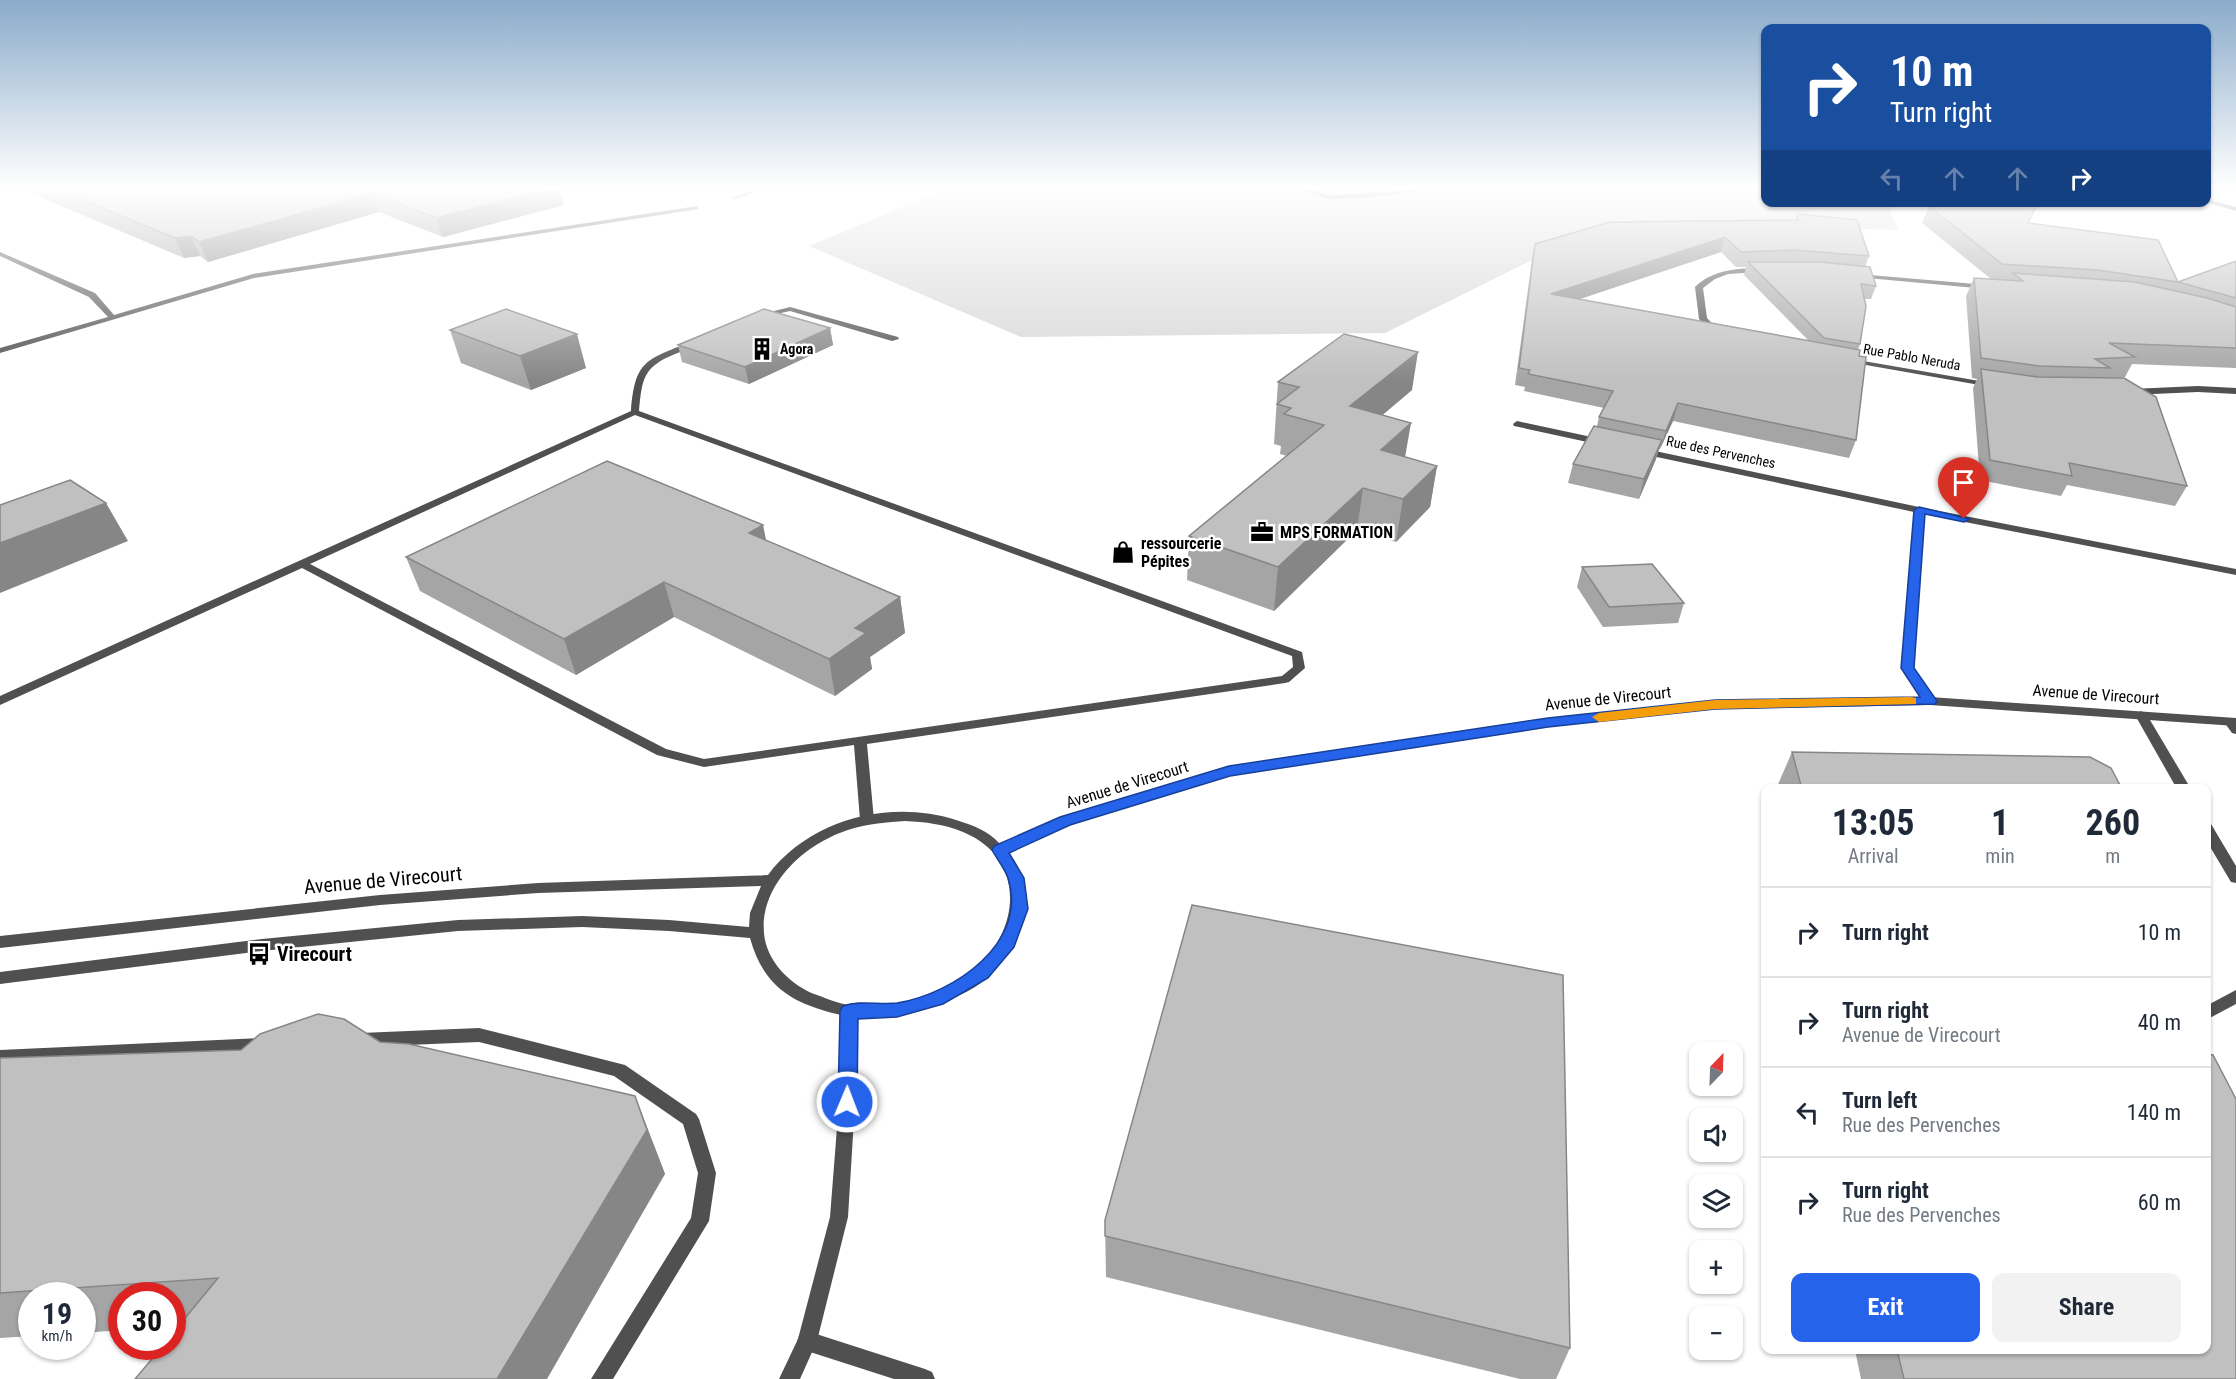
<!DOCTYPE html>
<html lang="en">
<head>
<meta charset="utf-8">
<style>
  body { margin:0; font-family:"Roboto Condensed",sans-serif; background:#f2f2f3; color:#1f2937; height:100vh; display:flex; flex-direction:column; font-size:22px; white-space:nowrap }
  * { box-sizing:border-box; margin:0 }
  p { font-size:20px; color:#747a83 }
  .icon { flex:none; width:33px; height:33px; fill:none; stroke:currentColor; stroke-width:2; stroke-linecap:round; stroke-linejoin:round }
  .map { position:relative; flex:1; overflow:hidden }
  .panel { position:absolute; left:1761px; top:784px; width:450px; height:570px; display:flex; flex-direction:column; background:#fff; border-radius:12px; box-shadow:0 2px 4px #0004 }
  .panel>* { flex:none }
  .guide { position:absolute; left:1761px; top:24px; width:450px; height:183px; border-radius:12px; box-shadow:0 2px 4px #0004; background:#1a4fa0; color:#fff; overflow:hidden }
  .needle { width:39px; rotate:23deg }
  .controls { position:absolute; left:1689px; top:1042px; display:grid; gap:12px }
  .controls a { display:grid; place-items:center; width:54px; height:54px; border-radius:12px; background:#fff; box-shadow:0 2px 4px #0004; font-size:30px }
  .speed { position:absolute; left:18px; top:1282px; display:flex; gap:12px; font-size:30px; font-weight:700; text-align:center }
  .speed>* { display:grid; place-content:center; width:78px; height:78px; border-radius:50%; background:#fff; box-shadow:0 2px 4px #0004; line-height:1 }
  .speed small { font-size:15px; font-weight:400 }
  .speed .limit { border:9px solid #d22; background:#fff; color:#111 }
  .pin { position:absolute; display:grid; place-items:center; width:51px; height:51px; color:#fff; margin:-62px -26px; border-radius:50% 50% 50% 0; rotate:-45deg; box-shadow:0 0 6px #0007 }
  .pin .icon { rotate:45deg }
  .me { position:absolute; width:66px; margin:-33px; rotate:1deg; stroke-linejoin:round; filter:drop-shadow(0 0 4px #0008) }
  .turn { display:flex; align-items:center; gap:21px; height:126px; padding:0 30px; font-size:27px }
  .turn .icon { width:78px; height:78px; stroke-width:2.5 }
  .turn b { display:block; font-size:42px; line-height:51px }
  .lanes { display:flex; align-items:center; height:57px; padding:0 30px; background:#0003; justify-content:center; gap:30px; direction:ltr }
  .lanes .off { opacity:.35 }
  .eta { display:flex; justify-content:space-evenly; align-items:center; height:102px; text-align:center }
  .eta b { font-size:36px; font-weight:700; line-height:42px }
  .primary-button { display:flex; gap:12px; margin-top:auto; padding:12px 30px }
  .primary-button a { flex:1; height:69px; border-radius:12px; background:#2563eb; color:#fff; font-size:24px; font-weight:700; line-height:69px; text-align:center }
  .primary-button a+a { background:#f2f2f3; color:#1f2937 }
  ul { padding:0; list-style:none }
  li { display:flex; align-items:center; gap:18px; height:90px; padding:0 30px; border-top:2px solid #e0e1e3 }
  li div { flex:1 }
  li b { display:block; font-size:22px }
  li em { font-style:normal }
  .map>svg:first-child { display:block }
  .green { fill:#d7d7d7 }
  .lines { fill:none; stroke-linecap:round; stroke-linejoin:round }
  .service { fill:#505050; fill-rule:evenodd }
  .minor { fill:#505050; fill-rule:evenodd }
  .tertiary { fill:#505050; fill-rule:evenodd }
  .wall { fill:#a5a5a5; fill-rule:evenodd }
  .shaded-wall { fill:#868686 }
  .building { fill:#c0c0c0; stroke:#868686; stroke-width:1.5 }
  .route { fill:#2563eb; stroke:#184099; stroke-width:1.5 }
  .slow { fill:#f59e0b }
  .labels { text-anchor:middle; stroke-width:5; stroke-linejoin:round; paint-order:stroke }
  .far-poi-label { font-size:14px; font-weight:bold; fill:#000; stroke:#fff; text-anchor:start }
  .far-street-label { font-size:14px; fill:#000; stroke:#fff }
  .poi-label { font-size:16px; font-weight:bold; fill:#000; stroke:#fff; text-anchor:start }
  .street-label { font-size:16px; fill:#000; stroke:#fff }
  .near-street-label { font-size:20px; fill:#000; stroke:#fff }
  .near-poi-label { font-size:20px; font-weight:bold; fill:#000; stroke:#fff; text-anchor:start }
</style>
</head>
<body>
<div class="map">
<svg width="2236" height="1379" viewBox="0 0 2236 1379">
  <rect width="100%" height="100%" fill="#fff"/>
  <!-- green -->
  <path class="green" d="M945,189H1765L1766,202L1887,203L1898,230L1613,220L1385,333L1021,337L809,246Z"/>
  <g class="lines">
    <!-- service -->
    <g class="service">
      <path d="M1297,189H1306L1329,195L1435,189L1367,198L1329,199Z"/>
      <path d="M790,307L898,337L899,339L892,341L790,311L758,318L754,316Z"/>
      <path d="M690,342L697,344C691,349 682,351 675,354C643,367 642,379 639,411L1302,652L1305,668L1289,682L1285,683L867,744L874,820L872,823H862L860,820L854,745L704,767L657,755L302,568L0,705V696L631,411C635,360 646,360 690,342ZM635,415L1292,656L1293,667L1282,676L704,759L666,749L310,564Z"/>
      <path d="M2141,711L2147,715L2191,789H2177L2135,715Z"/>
      <path d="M2230,718L2236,721V734L2232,733L2224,722Z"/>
      <path d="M2206,822L2211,824L2236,866V883L2231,882L2206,840Z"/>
      <path d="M2236,990V1004L2206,1020V1006Z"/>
      <path d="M479,1028L625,1065L696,1114L699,1119L716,1173L709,1221L613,1379H591L691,1218L698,1173L683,1124L614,1076L479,1042L361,1047L355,1045L353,1040L355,1035L361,1033Z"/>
      <path d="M262,1038L268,1040L270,1045L268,1050L262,1052L0,1064V1050Z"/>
      <path d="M807,1331L925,1369L932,1372L935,1379H894L807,1351L800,1348L797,1341L800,1334Z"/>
    </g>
    <!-- minor -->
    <g class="minor">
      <path d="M754,189H762L737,199L732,198Z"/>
      <path d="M697,206L699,209L254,278L0,353V348L108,317L89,297L0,256V252L95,293L114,315L253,274Z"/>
      <path d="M1752,268L1763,270L1760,272L1728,274L1715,279L1703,288L1707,318L1719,331L1712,333L1699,319L1695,287C1710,272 1731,269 1752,268Z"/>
      <path d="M1858,274L1987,285L1991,287L1987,289L1856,277V275Z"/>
      <path d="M1846,358L1991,383L1995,385L1991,387L1849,362L1845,360Z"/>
      <path d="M2198,386L2236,388V394L2198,392L2131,395L2127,392L2131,389Z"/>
      <path d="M1517,421L1601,439L1606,442L1601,445L1514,426L1513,424Z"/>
      <path d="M1641,448L1919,507L2236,569V575L1924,514L1913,668L1936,701L1930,705L1926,704L1901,668L1914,512L1638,453V449Z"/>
      <path d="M849,1005L855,1006L857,1011L855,1102L848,1217L817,1341L800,1379H779L798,1339L830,1217L839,1102L841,1011L843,1006Z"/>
    </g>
    <!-- tertiary -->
    <g class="tertiary">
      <path d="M2206,199L2236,207V211L2205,202H2206Z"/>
      <path d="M1930,697L2236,718V726L1930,705L1715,709L1548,727L1230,775L1070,824L1008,852C1022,868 1028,891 1024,912C1019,936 1005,961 987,978C971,992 950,1000 930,1006C887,1020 862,1023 819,1009C781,997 761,977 750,938L669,931L582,927L458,931L262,951L0,984V972L262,939L458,920L582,916L669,920L749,927L750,913L761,886L538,893L380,905L0,948V936L380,895L538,883L768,875C810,819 890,799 956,820C972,825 989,831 1000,844L1060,818L1229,767L1548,719L1715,701ZM905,821C925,822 944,824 963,832C1026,858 1021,928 976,969C948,994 893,1009 856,1006C843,1005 830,1000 817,995C791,986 766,961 764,933C760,883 807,842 851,829C868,824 887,822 905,821Z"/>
    </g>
  </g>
  <!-- wall -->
  <g class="wall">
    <path d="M21,189H559L564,205L443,237L379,212L208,262L200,256L184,258Z"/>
    <path d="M1929,206L2029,223L2178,282L2174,290L2178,282L2236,261V368L2132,364L2125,377L2106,378L2187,486L2175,506L2067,485L2061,496L1980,480L1973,388L1977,379L1972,378L1966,296L1974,278L1991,279L1922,223Z"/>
    <path d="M1797,214L1869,256L1865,267L1876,286L1871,299H1864L1860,344L1858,350L1859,356L1856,440L1849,458L1673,421L1660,449H1659L1656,459L1639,499L1568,483L1573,464L1597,426L1599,417L1604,408L1524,391L1525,387L1515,385L1532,259L1535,244L1795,220ZM1721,252L1736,267H1746L1744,275L1808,340L1579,299Z"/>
    <path d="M830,328L833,345L749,384L682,362L678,345Z"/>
    <path d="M450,330L586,368L531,390L461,363Z"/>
    <path d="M1278,382L1412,390L1382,415L1405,457L1437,466L1430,507L1396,542L1357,530L1274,611L1187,580L1189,536L1287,456L1280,454L1281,446L1274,444Z"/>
    <path d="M766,541L900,597L905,633L870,657L872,669L835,696L674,617L576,675L420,591L406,557Z"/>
    <path d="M1582,567L1684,603L1678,623L1603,627L1577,587Z"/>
    <path d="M1792,752L2122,789H1776Z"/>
    <path d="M380,1042L635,1096L665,1174L179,1326H172V1296H122V1330L82,1333V1296H32V1336L0,1338V1058L241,1050Z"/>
    <path d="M1105,1220L1570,1348L1556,1379H1520L1106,1277Z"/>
    <path d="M1855,1350H2206L2236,1379H1861Z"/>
  </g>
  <!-- shaded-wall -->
  <g class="shaded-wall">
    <path d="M548,189H559L564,205L443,237L436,218Z"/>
    <path d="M373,193L379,212L208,262L199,242Z"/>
    <path d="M191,236L200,256L184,258L175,238Z"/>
    <path d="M1725,237L1721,252L1547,310L1551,294Z"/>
    <path d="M830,328L833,345L749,384L745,367Z"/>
    <path d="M577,334L586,368L531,390L520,356Z"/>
    <path d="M1418,352L1412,390L1346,446L1350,406Z"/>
    <path d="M1678,403L1673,421L1660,449L1666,431Z"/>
    <path d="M1411,423L1404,463L1381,450Z"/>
    <path d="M1662,440L1656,459L1639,499L1644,479Z"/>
    <path d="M1437,466L1430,507L1396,542L1403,499Z"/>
    <path d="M1363,488L1357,530L1274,611L1278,567Z"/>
    <path d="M106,503L128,541L0,593V543Z"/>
    <path d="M763,525L770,559L749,533Z"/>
    <path d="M664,582L674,617L576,675L564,639Z"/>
    <path d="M900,597L905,633L870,657L872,669L835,696L829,659L855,628Z"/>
    <path d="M635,1096L665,1174L547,1379H497Z"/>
  </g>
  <!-- building -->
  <g class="building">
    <path d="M56,189H548L436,218L373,193L199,242L191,236L175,238Z"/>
    <path d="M1931,202H2038L2028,223L2158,240L2178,282L2098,270L2002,264L1929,206Z"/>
    <path d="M1797,214L1857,220L1869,256L1795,250L1741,252L1725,237L1551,294L1860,350L1859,356L1866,357L1856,440L1678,403L1666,431L1599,417L1613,391L1528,374L1530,370L1519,368L1535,244L1610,222L1798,220Z"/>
    <path d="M2236,261V298L2178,282Z"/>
    <path d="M1748,262H1820L1870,267L1876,286L1861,284L1866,306L1860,344L1824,338Z"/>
    <path d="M2013,273L2135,282L2207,298L2236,307V348L2109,343L2135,357L2095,359L2110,368L2039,366L1981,358L1974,278L2023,281Z"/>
    <path d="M506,309L577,334L520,356L450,330Z"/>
    <path d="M764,309L830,328L745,367L678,345Z"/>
    <path d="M1344,334L1418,352L1350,406L1411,423L1381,450L1437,466L1403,499L1363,488L1278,567L1189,536L1324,425L1284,414L1291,408L1277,404L1299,387L1278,382Z"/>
    <path d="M1981,369L2038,377L2124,378L2156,397L2187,486L2069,463L2072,476L1990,460Z"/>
    <path d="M1594,426L1662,440L1644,479L1573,464Z"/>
    <path d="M607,461L763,525L749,533L900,597L855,628L866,633L829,659L664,582L564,639L406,557Z"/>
    <path d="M70,480L106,503L0,543V505Z"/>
    <path d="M1652,564L1684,603L1609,607L1582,567Z"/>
    <path d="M1792,752L2090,757L2111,768L2122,789H1802Z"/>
    <path d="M1192,905L1563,975L1570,1348L1105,1236V1220Z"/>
    <path d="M318,1014L344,1019L380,1042L409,1044L635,1096L647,1130L497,1379H135L162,1347H172V1334L218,1278L0,1293V1058L241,1050L260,1034Z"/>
    <path d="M2206,1054L2213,1055L2236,1099V1379H1904L1897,1350H2206Z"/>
  </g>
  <!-- sky -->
  <linearGradient id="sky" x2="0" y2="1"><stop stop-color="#8aabca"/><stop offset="0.49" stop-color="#fff"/><stop offset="1" stop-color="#fff" stop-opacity="0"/></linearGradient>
  <rect width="2236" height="382" fill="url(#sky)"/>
  <!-- route -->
  <path class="route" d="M1919,507L1970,519L1964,522L1925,514L1914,668L1937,701L1935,704L1715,709L1548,727L1230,776L1070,825L1009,853L1024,878L1028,909L1014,947L988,978L943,1004L897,1017L858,1019L857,1102L854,1108L847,1110L840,1108L838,1102L840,1011L843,1006C860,1000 879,1005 897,1003C953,994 1029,943 1008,878C1005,869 997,859 992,850L994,846L1060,817L1229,766L1548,718L1715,700L1920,697L1901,668L1914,510Z"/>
  <!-- slow -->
  <path class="slow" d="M1911,697L1916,698V704L1715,709L1599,722L1592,717L1599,713L1715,700Z"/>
  <!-- icons -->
  <defs>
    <g id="building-bare" transform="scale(1.8)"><path d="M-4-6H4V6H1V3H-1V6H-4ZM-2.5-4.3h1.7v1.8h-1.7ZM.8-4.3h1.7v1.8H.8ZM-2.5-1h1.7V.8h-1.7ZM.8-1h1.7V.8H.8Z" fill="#000" stroke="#fff" stroke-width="2.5" paint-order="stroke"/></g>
    <g id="office-bare" transform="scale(1.8)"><path d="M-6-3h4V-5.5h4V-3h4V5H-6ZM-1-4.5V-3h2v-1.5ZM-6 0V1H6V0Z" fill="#000" stroke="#fff" stroke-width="2.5" paint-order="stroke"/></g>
    <g id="shop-bare" transform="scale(1.8)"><path d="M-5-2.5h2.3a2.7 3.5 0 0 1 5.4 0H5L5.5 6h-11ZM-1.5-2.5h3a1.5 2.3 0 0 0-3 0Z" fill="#000" stroke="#fff" stroke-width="2.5" paint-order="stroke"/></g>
    <g id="bus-bare" transform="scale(1.8)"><path d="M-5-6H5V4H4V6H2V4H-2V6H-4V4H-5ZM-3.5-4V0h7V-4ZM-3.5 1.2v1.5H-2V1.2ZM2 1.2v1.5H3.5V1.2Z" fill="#000" stroke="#fff" stroke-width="2.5" paint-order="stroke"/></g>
  </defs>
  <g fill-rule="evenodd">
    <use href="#building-bare" x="762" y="349"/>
    <use href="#office-bare" x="1262" y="532"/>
    <use href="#shop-bare" x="1123" y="552"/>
    <use href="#bus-bare" x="259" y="954"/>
  </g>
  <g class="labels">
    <!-- far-poi labels -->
    <g class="far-poi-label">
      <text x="780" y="354">Agora</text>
    </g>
    <!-- far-street labels -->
    <g class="far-street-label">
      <text transform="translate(1912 357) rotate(10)" y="5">Rue Pablo Neruda</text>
      <text transform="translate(1721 452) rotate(12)" y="5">Rue des Pervenches</text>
    </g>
    <!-- poi labels -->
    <g class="poi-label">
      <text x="1280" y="538">MPS FORMATION</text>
      <text x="1141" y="549">ressourcerie<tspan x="1141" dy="18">Pépites</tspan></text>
    </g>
    <!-- street labels -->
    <g class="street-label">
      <text transform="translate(2096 694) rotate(4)" y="6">Avenue de Virecourt</text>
      <text transform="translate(1608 698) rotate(-6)" y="6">Avenue de Virecourt</text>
      <text transform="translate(1127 784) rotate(-17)" y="6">Avenue de Virecourt</text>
    </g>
    <!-- near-street labels -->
    <g class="near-street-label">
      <text transform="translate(383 880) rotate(-5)" y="7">Avenue de Virecourt</text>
    </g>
    <!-- near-poi labels -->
    <g class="near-poi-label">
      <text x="277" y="961">Virecourt</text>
    </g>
  </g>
</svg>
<div class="controls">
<a><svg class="needle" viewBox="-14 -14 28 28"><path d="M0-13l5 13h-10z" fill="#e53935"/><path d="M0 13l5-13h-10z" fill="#747a83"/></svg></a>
<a><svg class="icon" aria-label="sound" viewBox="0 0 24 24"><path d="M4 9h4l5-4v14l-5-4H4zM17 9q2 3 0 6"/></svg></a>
<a><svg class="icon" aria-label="layers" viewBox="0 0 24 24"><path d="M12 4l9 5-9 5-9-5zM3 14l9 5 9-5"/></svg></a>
<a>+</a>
<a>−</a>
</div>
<div class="speed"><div>19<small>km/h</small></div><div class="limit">30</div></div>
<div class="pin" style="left:1964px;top:519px;background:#d93025"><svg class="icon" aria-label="arrive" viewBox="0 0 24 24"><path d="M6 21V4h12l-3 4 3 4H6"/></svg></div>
<svg class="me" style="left:847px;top:1102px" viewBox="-20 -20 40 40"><circle r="17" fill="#2563eb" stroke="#fff" stroke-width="3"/><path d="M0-11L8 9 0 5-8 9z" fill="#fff"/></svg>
<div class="guide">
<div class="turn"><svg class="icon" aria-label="right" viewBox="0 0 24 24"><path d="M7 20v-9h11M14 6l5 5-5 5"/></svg><div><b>10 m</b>Turn right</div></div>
<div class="lanes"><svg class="icon off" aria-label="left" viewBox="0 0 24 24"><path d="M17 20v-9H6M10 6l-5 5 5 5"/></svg><svg class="icon off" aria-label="ahead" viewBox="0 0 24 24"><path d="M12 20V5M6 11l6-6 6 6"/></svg><svg class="icon off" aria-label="ahead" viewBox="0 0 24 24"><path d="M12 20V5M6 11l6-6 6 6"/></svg><svg class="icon" aria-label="right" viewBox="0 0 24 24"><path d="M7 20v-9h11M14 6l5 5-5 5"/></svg></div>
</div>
<section class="panel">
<div class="eta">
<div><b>13:05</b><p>Arrival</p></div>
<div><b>1</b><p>min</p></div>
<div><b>260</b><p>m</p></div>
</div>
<ul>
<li><svg class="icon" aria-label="right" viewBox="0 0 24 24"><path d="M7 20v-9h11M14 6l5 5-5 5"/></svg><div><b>Turn right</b></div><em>10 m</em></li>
<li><svg class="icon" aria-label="right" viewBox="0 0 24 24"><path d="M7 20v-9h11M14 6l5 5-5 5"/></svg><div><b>Turn right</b><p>Avenue de Virecourt</p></div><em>40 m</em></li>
<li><svg class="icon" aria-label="left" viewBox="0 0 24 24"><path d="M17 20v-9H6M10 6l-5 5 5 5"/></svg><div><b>Turn left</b><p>Rue des Pervenches</p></div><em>140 m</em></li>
<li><svg class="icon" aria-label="right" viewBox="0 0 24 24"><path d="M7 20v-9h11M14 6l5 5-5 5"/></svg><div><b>Turn right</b><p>Rue des Pervenches</p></div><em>60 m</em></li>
</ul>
<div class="primary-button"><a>Exit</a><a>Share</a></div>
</section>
</div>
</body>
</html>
